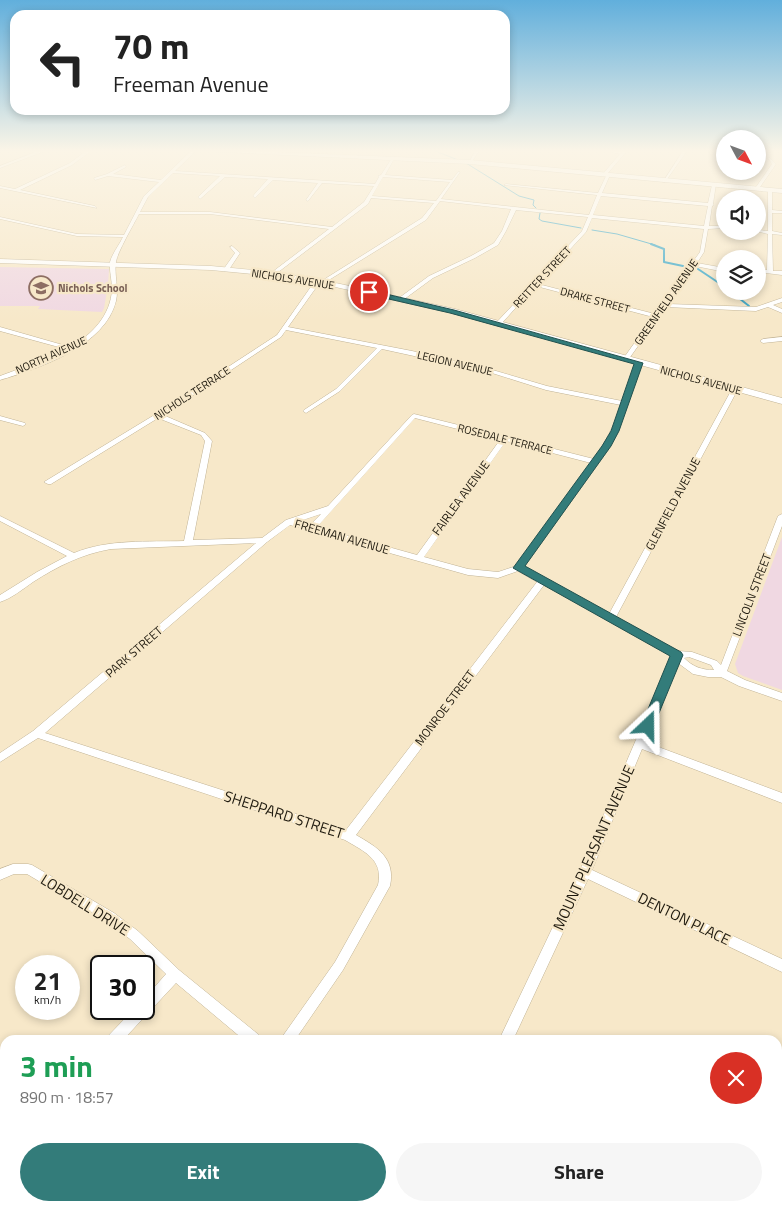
<!DOCTYPE html>
<html lang="en">
<head>
<meta charset="utf-8">
<style>
  body { margin:0; font-family:"Titillium Web",sans-serif; background:#f6f6f6; color:#222; height:100vh; display:flex; flex-direction:column; font-size:19px; white-space:nowrap }
  * { box-sizing:border-box; margin:0 }
  p { font-size:16px; color:#767676 }
  .icon { flex:none; width:28px; height:28px; fill:none; stroke:currentColor; stroke-width:2; stroke-linecap:round; stroke-linejoin:round }
  .map { position:relative; flex:1; overflow:hidden }
  .sheet { position:absolute; left:0px; top:1035px; width:782px; height:176px; display:flex; flex-direction:column; background:#fff; border-radius:15px 15px 0 0; box-shadow:0 2px 8px #0003 }
  .sheet>* { flex:none }
  .guide { position:absolute; left:10px; top:10px; width:500px; height:105px; border-radius:15px; box-shadow:0 2px 8px #0003; background:#fff; color:#222; overflow:hidden }
  .needle { width:32px; rotate:131deg }
  .buttons { position:absolute; left:716px; top:130px; display:grid; gap:10px }
  .buttons a { display:grid; place-items:center; width:50px; height:50px; border-radius:50%; background:#fff; box-shadow:0 2px 8px #0003; font-size:25px }
  .speed { position:absolute; left:15px; top:955px; display:flex; gap:10px; font-size:25px; font-weight:700; text-align:center }
  .speed>* { display:grid; place-content:center; width:65px; height:65px; border-radius:50%; background:#fff; box-shadow:0 2px 8px #0003; line-height:1 }
  .speed small { font-size:12px; font-weight:400 }
  .speed .limit { border:2px solid #111; border-radius:8px; background:#fff; color:#111 }
  .pin { position:absolute; display:grid; place-items:center; width:42px; height:42px; color:#fff; margin:-21px; border:2px solid #fff; border-radius:50%; box-shadow:0 1px 5px #0007 }
  .me { position:absolute; width:55px; margin:-28px; rotate:23deg; stroke-linejoin:round; filter:drop-shadow(0 0 4px #0008) }
  .turn { display:flex; align-items:center; gap:18px; height:105px; padding:0 20px; font-size:22px }
  .turn .icon { width:65px; height:65px; stroke-width:2.5 }
  .turn b { display:block; font-size:35px; line-height:42px }
  .round { display:grid; place-items:center; flex:none; width:52px; height:52px; border-radius:26px; background:#f6f6f6 }
  .head { display:flex; align-items:center; justify-content:space-between; height:85px; padding:0 20px }
  h1 { font-size:30px; font-weight:700; line-height:38px; color:#1e9e55 }
  .button { display:flex; gap:10px; margin-top:auto; padding:10px 20px }
  .button a { flex:1; height:58px; border-radius:30px; background:#337c7a; color:#fff; font-size:20px; font-weight:700; line-height:58px; text-align:center }
  .button a+a { background:#f6f6f6; color:#222 }
  .map>svg:first-child { display:block }
  .education { fill:#f0d8e2 }
  .lines { fill:none; stroke-linecap:round; stroke-linejoin:round }
  .stream-far1 { stroke:#38a7c9; stroke-width:1 }
  .stream { stroke:#38a7c9; stroke-width:2 }
  .minor-casing { stroke:#c1b395; stroke-width:1 }
  .major-casing { stroke:#c1b395; stroke-width:1 }
  .minor { fill:#fff; fill-rule:evenodd }
  .major { fill:#fff; fill-rule:evenodd }
  .route { fill:#337c7a; stroke:#21514f }
  .labels { text-anchor:middle; stroke-width:4.5; stroke-linejoin:round; paint-order:stroke }
  .far-street-label { font-size:11px; fill:#1e190e; stroke:#f7e8c9 }
  .far-education-label { font-size:11px; font-weight:bold; fill:#785e54; stroke:#f7e8c9; text-anchor:start }
  .street-label { font-size:12px; fill:#1e190e; stroke:#f7e8c9 }
  .near-street-label { font-size:15px; fill:#1e190e; stroke:#f7e8c9 }
</style>
</head>
<body>
<div class="map">
<svg width="782" height="1211" viewBox="0 0 782 1211">
  <rect width="100%" height="100%" fill="#f7e8c9"/>
  <!-- education -->
  <g class="education">
    <path d="M0,267L109,269L108,285L83,284L80,290L107,291L104,308L102,312L38,309L40,306H0Z"/>
    <path d="M782,537V690L743,676L738,673L735,664Z"/>
  </g>
  <g class="lines">
    <!-- stream-far1 -->
    <g class="stream-far1">
      <path d="M435,151L466,163L519,196L534,200L533,205L536,208"/>
      <path d="M540,213L539,219L542,221L581,228"/>
      <path d="M592,230L617,234L655,245"/>
    </g>
    <!-- stream -->
    <g class="stream">
      <path d="M651,244L664,249V262L683,266"/>
      <path d="M698,269L725,287"/>
      <path d="M730,291L749,306"/>
    </g>
    <!-- minor casing -->
    <g class="minor-casing">
      <g id="minor">
        <path d="M38,151H45L0,168V166Z"/>
        <path d="M86,151H91L72,165L20,190L95,206L97,208L0,188V186L15,189L70,163Z"/>
        <path d="M191,151H196L175,171L375,184L379,177L378,176L381,175L392,158L394,159L385,175L452,180L458,172H460L441,199L589,215L597,195L504,185L506,184L598,193L606,176L602,175L620,154L607,151H627L607,174L610,175L602,193L708,203L712,185L716,184L713,204L714,205L712,206L709,226H725V228L708,229L704,252L697,263L725,268V272L695,266L668,304L756,307L782,298V302L773,305L782,309V313L768,307L756,311L666,307L628,360L626,361L623,359L653,317L536,286L500,325H496V323L582,231L588,217L516,210L506,231L498,245L475,258L433,278L403,300H399V298L429,276L471,256L494,243L502,231L511,209L440,201L426,220L324,283L320,282L288,327L412,351L496,371L547,386L622,401L636,363L641,362L642,363L618,431L611,446L524,567L609,614L732,389L735,387L737,388L738,389L616,617L678,651L692,652L717,661L721,665L778,516L782,514V526L727,671L745,680L782,693V701L739,686L721,677H708L693,674L678,663L645,742L782,793V803L642,749L592,870L782,959V972L588,879L513,1040H499L580,870L672,656L544,585L356,835C377,847 396,858 390,886L343,970L295,1040H280L335,962L378,885C384,859 363,851 345,840L38,738L0,762V753L33,731L256,543L111,549C82,554 58,566 33,582C23,589 12,598 0,602V595L37,572L67,556L0,521V516L74,553C108,539 148,542 184,541L205,441L201,435L158,418L51,484H48L44,482L156,414L277,335L315,281L320,282L422,218L434,203L371,198L368,204L273,276L271,275V273L329,229L210,214H139C134,224 117,253 116,262C114,275 119,288 116,301C105,346 40,368 0,380V376L46,359L66,349L0,331V327L70,347C92,335 111,315 112,289C112,280 109,270 110,262C112,254 119,245 123,237L77,236L0,219V217L77,234L124,235L144,196L159,182L108,176L95,180L94,178L107,174L125,165L126,167L113,174L161,180ZM173,173L220,176L198,197L200,199L225,177L268,179L253,196L255,198L273,180L318,183L306,200L308,201L322,183L374,186L364,202L332,227L210,212H140L148,197ZM383,177L450,182L436,201L372,196ZM601,196L708,206L704,226L593,215ZM592,218L704,229L700,252L655,314L538,284L586,232ZM286,330L377,348L336,389L304,410L303,411L306,413L340,391L382,349L492,373L546,390L621,405C614,425 606,442 594,459L507,437L414,414L412,415L328,506L286,520L262,538L193,540L212,441L205,433L163,415L281,337ZM415,418L500,440L417,555L317,527ZM506,441L591,463L516,566L498,572L468,569L424,557ZM321,514L310,525L297,522ZM290,525L468,575L498,578L518,571L537,582L346,830L45,733L267,542ZM689,657L711,665L714,670C702,670 693,667 684,658Z"/>
        <path d="M475,151H479L471,163H469Z"/>
        <path d="M683,151H687L665,182H663Z"/>
        <path d="M768,158H770L776,164L758,190H754L772,164Z"/>
        <path d="M770,189L772,190V210L782,211V213H772V231L782,233V235L772,234L773,271H782V275L758,272V269L767,270L768,234L756,231L758,230L768,231V190Z"/>
        <path d="M232,246L240,253L228,271H224L223,270L235,253L230,247Z"/>
        <path d="M782,337V341L763,343L760,341L763,339Z"/>
        <path d="M0,416L25,423L26,424L23,426L0,420Z"/>
        <path d="M13,864H28L32,865L114,913L138,931L179,970L259,1035L261,1040H244L176,983L123,1040H107L109,1035L134,1009H144V999L166,974L130,939L106,921L27,874H14L0,880V869Z"/>
        <path d="M5,1147V1165L0,1167V1149Z"/>
        <path d="M778,1197L782,1199V1211H774L771,1206H778Z"/>
        <path d="M286,1206H302L301,1211H284Z"/>
        <path d="M368,1206H386L388,1211H369Z"/>
      </g>
    </g>
    <!-- major casing -->
    <g class="major-casing">
      <g id="major">
        <path d="M202,151H250L470,160L782,189V193L470,164Z"/>
        <path d="M0,259L211,266L273,272L322,280L455,309L782,398V404L451,313L322,284L273,276L211,270L0,263Z"/>
      </g>
    </g>
    <!-- minor -->
    <use href="#minor" class="minor"/>
    <!-- major -->
    <use href="#major" class="major"/>
  </g>
  <!-- sky -->
  <linearGradient id="sky" x2="0" y2="1"><stop stop-color="#61afdc"/><stop offset="0.47" stop-color="#fbf5e7"/><stop offset="1" stop-color="#fbf5e7" stop-opacity="0"/></linearGradient>
  <rect width="782" height="321" fill="url(#sky)"/>
  <!-- route -->
  <path class="route" d="M369,290L454,310L643,363L619,431L611,446L525,566L681,652L683,655L652,730L648,731L641,726L670,656L513,568L602,446L611,431L634,364L450,313L367,294Z"/>
  <!-- icons -->
  <defs>
    <g id="school-ring" transform="scale(1.25)"><circle r="9.5" fill="#f7e8c9" stroke="#8d6e63" stroke-width="1.5"/><path d="M0-5L7-2L0 1L-7-2ZM-4 1L0 2.5L4 1V4Q0 6-4 4Z" fill="#8d6e63"/></g>
  </defs>
  <g fill-rule="evenodd">
    <use href="#school-ring" x="41" y="288"/>
  </g>
  <g class="labels">
    <!-- far-street labels -->
    <g class="far-street-label">
      <text transform="translate(542 277) rotate(-47)" y="4">REITTER STREET</text>
      <text transform="translate(293 279) rotate(9)" y="4">NICHOLS AVENUE</text>
      <text transform="translate(595 300) rotate(15)" y="4">DRAKE STREET</text>
      <text transform="translate(666 302) rotate(-55)" y="4">GREENFIELD AVENUE</text>
      <text transform="translate(51 355) rotate(-24)" y="4">NORTH AVENUE</text>
      <text transform="translate(455 363) rotate(13)" y="4">LEGION AVENUE</text>
      <text transform="translate(701 380) rotate(15)" y="4">NICHOLS AVENUE</text>
      <text transform="translate(192 393) rotate(-33)" y="4">NICHOLS TERRACE</text>
      <text transform="translate(505 439) rotate(14)" y="4">ROSEDALE TERRACE</text>
    </g>
    <!-- far-education labels -->
    <g class="far-education-label">
      <text x="58" y="292">Nichols School</text>
    </g>
    <!-- street labels -->
    <g class="street-label">
      <text transform="translate(461 498) rotate(-54)" y="4">FAIRLEA AVENUE</text>
      <text transform="translate(673 504) rotate(-62)" y="4">GLENFIELD AVENUE</text>
      <text transform="translate(342 537) rotate(16)" y="4">FREEMAN AVENUE</text>
      <text transform="translate(752 595) rotate(-69)" y="4">LINCOLN STREET</text>
      <text transform="translate(134 652) rotate(-41)" y="4">PARK STREET</text>
      <text transform="translate(445 708) rotate(-53)" y="4">MONROE STREET</text>
    </g>
    <!-- near-street labels -->
    <g class="near-street-label">
      <text transform="translate(284 815) rotate(18)" y="5">SHEPPARD STREET</text>
      <text transform="translate(594 848) rotate(-66)" y="5">MOUNT PLEASANT AVENUE</text>
      <text transform="translate(85 905) rotate(32)" y="5">LOBDELL DRIVE</text>
      <text transform="translate(684 919) rotate(26)" y="5">DENTON PLACE</text>
    </g>
  </g>
</svg>
<div class="buttons">
<a><svg class="needle" viewBox="-14 -14 28 28"><path d="M0-13l5 13h-10z" fill="#e53935"/><path d="M0 13l5-13h-10z" fill="#767676"/></svg></a>
<a><svg class="icon" aria-label="sound" viewBox="0 0 24 24"><path d="M4 9h4l5-4v14l-5-4H4zM17 9q2 3 0 6"/></svg></a>
<a><svg class="icon" aria-label="layers" viewBox="0 0 24 24"><path d="M12 4l9 5-9 5-9-5zM3 14l9 5 9-5"/></svg></a>
</div>
<div class="speed"><div>21<small>km/h</small></div><div class="limit">30</div></div>
<div class="pin" style="left:369px;top:292px;background:#d93025"><svg class="icon" aria-label="arrive" viewBox="0 0 24 24"><path d="M6 21V4h12l-3 4 3 4H6"/></svg></div>
<svg class="me" style="left:648px;top:726px" viewBox="-20 -20 40 40"><path d="M0-17L14 15 0 8-14 15z" fill="#337c7a" stroke="#fff" stroke-width="4"/></svg>
<div class="guide">
<div class="turn"><svg class="icon" aria-label="left" viewBox="0 0 24 24"><path d="M17 20v-9H6M10 6l-5 5 5 5"/></svg><div><b>70 m</b>Freeman Avenue</div></div>
</div>
<section class="sheet">
<div class="head"><div><h1>3 min</h1><p>890 m · 18:57</p></div><a class="round" style="background:#d93025;color:#fff"><svg class="icon" aria-label="close" viewBox="0 0 24 24"><path d="M6 6l12 12M18 6L6 18"/></svg></a></div>
<div class="button"><a>Exit</a><a>Share</a></div>
</section>
</div>
</body>
</html>
